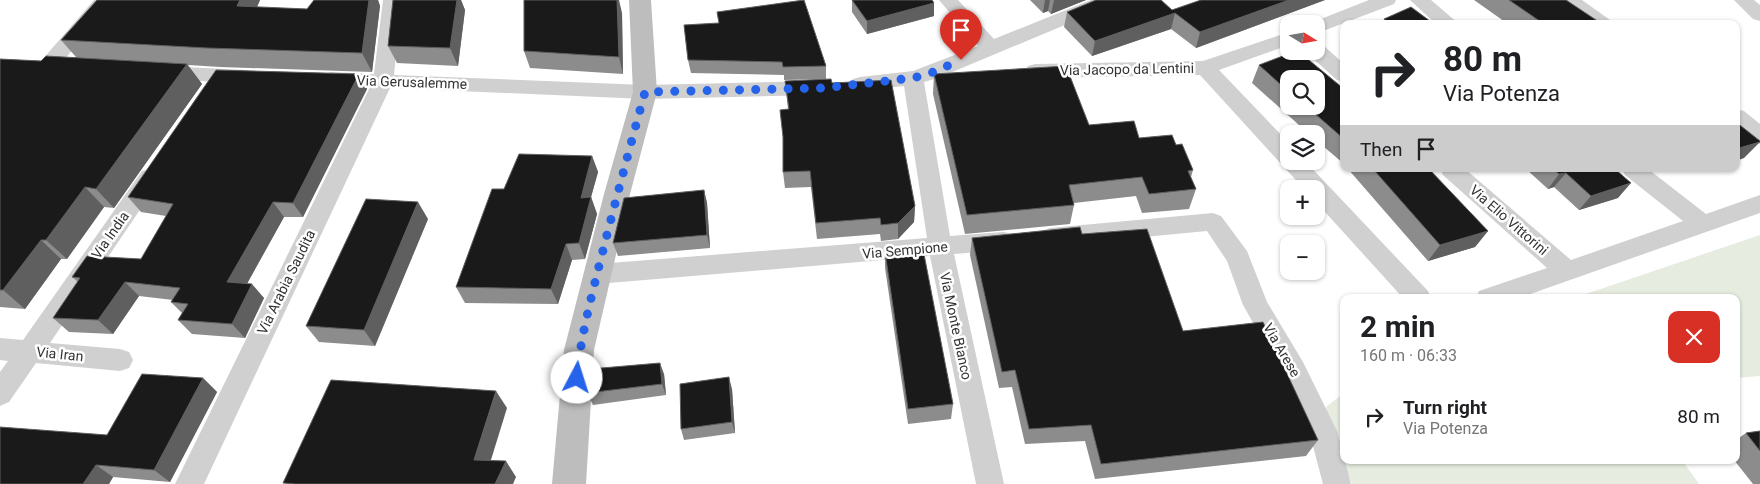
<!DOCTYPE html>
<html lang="en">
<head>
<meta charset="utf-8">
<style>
  body { margin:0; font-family:Roboto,sans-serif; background:#f2f2f2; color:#202124; height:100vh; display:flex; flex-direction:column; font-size:19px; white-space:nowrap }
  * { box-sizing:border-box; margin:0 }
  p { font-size:16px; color:#757577 }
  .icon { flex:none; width:28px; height:28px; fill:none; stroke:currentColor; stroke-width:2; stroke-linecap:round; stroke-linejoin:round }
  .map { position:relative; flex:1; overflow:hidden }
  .sheet { position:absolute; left:1340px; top:294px; width:400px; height:170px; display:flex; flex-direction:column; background:#fff; border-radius:10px; box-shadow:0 1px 4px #0004 }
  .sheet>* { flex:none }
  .guide { position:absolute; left:1340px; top:20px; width:400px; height:152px; border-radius:10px; box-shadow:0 1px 4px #0004; background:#fff; color:#202124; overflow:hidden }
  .needle { width:32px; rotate:101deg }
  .tools { position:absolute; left:1280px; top:15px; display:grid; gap:10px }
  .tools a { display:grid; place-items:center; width:45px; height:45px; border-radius:10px; background:#fff; box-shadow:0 1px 4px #0004; font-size:25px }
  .pin { position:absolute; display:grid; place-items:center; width:42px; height:42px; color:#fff; margin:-51px -21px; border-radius:50% 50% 50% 0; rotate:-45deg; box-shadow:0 0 5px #0007 }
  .pin .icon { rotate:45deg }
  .me { position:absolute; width:55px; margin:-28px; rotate:5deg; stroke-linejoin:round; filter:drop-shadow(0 0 4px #0008) }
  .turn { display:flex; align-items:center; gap:18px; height:105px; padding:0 20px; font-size:22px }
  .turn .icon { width:65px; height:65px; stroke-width:2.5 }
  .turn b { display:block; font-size:35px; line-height:42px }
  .then { display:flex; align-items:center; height:48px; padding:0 20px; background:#0003; gap:10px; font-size:19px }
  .round { display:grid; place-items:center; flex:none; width:52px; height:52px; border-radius:10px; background:#f2f2f2 }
  .headline { display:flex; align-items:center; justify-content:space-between; height:85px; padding:0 20px }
  h1 { font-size:30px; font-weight:700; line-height:38px }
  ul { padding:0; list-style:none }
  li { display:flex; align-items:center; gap:15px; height:75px; padding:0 20px }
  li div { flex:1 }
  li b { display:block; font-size:19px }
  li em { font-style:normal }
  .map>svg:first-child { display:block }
  .green { fill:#e6ecdf }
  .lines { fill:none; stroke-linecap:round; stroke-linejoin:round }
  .street { fill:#d0d0d0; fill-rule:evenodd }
  .secondary { fill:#bdbdbd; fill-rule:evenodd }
  .wall { fill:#8c8c8c; fill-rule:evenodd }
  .shaded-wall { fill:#5f5f5f }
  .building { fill:#1a1a1a; stroke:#5f5f5f }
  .route { stroke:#2563eb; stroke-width:9; stroke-dasharray:0 16.2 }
  .labels { text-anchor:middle; stroke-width:5; stroke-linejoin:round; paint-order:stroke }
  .street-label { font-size:14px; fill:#333; stroke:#fff }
</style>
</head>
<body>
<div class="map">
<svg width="1760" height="484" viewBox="0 0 1760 484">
  <rect width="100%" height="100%" fill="#fff"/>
  <!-- green -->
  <g class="green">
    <path d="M1760,235V376L1736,378V298L1577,297Z"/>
    <path d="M1344,393V460H1682L1699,484H1352L1332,435L1326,407Z"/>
  </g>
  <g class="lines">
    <!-- street -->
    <g class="street">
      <path d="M94,0H113L56,70L49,72L42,70L39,65L42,60Z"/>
      <path d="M383,0H401L394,75L645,85L817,81L824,83L827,88L824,93L817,95L645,99L390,88L204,484H175L370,87L324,84L321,79L324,74L331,72L374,74Z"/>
      <path d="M939,0H958L994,39L1091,0H1117L1115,4L938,78L924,82L950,236L1004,232L1012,234L1016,241L1012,248L1004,250L954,254L1004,484H976L930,256L597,284L588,281L585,274L588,267L597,264L927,238L904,86L860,91L853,89L850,84L853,79L860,77L913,71L978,46Z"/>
      <path d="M1369,0H1396L1394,4L1323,31L1316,33V24H1308Z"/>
      <path d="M1410,0H1431L1459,24H1436Z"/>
      <path d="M1560,0H1582L1610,20L1613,24H1590L1562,4Z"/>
      <path d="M1734,0H1754L1760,5V21L1753,19Z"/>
      <path d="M1289,32V45L1219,70L1289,143V161H1305L1428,291L1431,298H1403L1316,202V189H1304L1200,75L1035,78L1028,76L1025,71L1028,66L1035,64L1203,61Z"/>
      <path d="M1316,44L1323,45L1344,64V82L1337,80L1309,55L1307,51H1316Z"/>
      <path d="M164,66L245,70L252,72L255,77L252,82L245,84L157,78L154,73L157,68Z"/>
      <path d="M1736,109L1744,111L1760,124V144L1752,141L1736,128Z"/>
      <path d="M150,169L158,171L161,177L158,183L50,343L120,349L129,352L133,360L129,368L120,371L36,363L9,402L0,406V372L8,361L0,360V338L23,340L142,171Z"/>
      <path d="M1440,169H1465L1571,260L1683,221L1625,175L1622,169H1648L1706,214L1760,195V213L1519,298H1476L1479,291L1547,268L1443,175Z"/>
      <path d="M1213,213L1221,216L1247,251L1267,302L1303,362L1337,431L1351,484H1323L1309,431L1284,377L1243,305L1227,261L1207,231L1050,246L1042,243L1038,237L1042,231L1050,228Z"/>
    </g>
    <!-- secondary -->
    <path class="secondary" d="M629,0H651L657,92L630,194L594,350L586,484H552L564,350L604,194L633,92Z"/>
  </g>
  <!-- wall -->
  <g class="wall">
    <path d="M260,0L257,7L307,9L378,0L380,6L372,72L220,67L188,65L202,84L114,208L104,207L67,259H61L25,309L0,307V59L41,61L76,57L61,40Z"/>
    <path d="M393,0H461L465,10L458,66L397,63L388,46Z"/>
    <path d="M852,0H932L934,16L867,34L852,12Z"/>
    <path d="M1030,0H1086L1051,14L1048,11L1043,13Z"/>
    <path d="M1201,0H1325L1196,48L1171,29L1092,56L1064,27L1067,12L1172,10Z"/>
    <path d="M1474,0H1566L1602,24H1508Z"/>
    <path d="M622,13L623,74L530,68L524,51Z"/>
    <path d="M1384,19L1434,24H1382Z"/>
    <path d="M684,25L826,66V79L784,80V75L691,73L688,60Z"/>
    <path d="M1259,65L1344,89V164L1316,140V134H1309L1252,83ZM1289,79L1316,106H1289Z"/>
    <path d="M359,74L367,89L303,217H284L247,284L264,298L245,338L192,334L178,320L182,313L171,302L173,300L139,296L113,334L69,332L53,318L78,282L72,277L141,259L166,216L141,212L128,197Z"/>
    <path d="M934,74L1089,125L1139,138L1176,145L1193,170L1191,177L1196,189L1189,209L1142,213L1136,196L1074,203V205L1070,224L965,234L933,94Z"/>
    <path d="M785,81L832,83L915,206L914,222L898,239L881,241L880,234L817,239L811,187L785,188L783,172L788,109Z"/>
    <path d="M592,156L598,172L591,197L597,214L585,259L572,260L558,304L465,303L456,287L504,189Z"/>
    <path d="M1348,169H1429L1488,231L1475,247L1428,261Z"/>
    <path d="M1526,169H1615L1618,198L1579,210L1554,187L1548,189Z"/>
    <path d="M1698,169H1711L1701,172Z"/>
    <path d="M704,190L707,203L710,248L618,256L613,243Z"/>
    <path d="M428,219L375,346L319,342L306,326Z"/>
    <path d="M1082,234L1183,331L1318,440L1306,456L1095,479L1085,441L1025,444L1012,387L999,388L970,255L972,238Z"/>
    <path d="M885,252L953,404L951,419L908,424L885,268Z"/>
    <path d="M664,374L666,395L593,405L587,393Z"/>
    <path d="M203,378L217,392L170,482L113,477L109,484H0L107,435Z"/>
    <path d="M732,389L735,433L684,440L681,429Z"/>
    <path d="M1760,431V484H1753L1734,460H1736V440L1746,433Z"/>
  </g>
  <!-- shaded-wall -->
  <g class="shaded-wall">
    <path d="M240,0H260L249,25L237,6Z"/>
    <path d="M369,0H378L380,6L372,72L362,53Z"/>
    <path d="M457,0H461L465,10L458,66L450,48Z"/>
    <path d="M617,0H619L622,13L623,74L619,57Z"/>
    <path d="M1045,0H1050L1048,11L1043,13Z"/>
    <path d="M1054,0H1086L1051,14Z"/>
    <path d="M1289,0H1325L1196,48L1200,32Z"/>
    <path d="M934,3V16L867,34V21Z"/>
    <path d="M1175,13L1171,29L1092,56L1095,41Z"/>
    <path d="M187,64L202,84L114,208L96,189Z"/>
    <path d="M359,74L367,89L303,217L293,203Z"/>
    <path d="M1760,142L1744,158L1736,161V149Z"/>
    <path d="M592,156L598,172L586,215L581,198Z"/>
    <path d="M1704,169H1711L1701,172Z"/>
    <path d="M1566,173L1554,187L1548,189L1559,174Z"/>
    <path d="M1631,183L1618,198L1579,210L1591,196Z"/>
    <path d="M85,187L104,207L67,259L46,240Z"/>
    <path d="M704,190L707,203L710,248L707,235Z"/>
    <path d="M591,197L597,214L585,259L579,243Z"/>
    <path d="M273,202L284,217L240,296L227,282Z"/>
    <path d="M418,202L428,219L375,346L364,330Z"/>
    <path d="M915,206L914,222L898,239V223Z"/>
    <path d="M1488,231L1475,247L1428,261L1440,245Z"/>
    <path d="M41,240L61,259L25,309L3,290Z"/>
    <path d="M566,244L572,260L558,304L551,289Z"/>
    <path d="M125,282L139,296L113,334L98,320Z"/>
    <path d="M252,284L264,298L245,338L232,324Z"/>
    <path d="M660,363L664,374L666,395L662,384Z"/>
    <path d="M729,377L732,389L735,433L732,422Z"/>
    <path d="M203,378L217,392L170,482L154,470Z"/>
    <path d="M496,391L507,408L486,476L474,460Z"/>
    <path d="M506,461L516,477L513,484H495Z"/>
    <path d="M96,465L113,477L109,484H83Z"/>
  </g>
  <!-- building -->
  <g class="building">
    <path d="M97,0H240L237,6L307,9L314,0H369L362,53L207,48L61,40Z"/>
    <path d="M393,0H457L450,48L388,46Z"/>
    <path d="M524,0H617L619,57L524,51Z"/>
    <path d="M804,0L826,66L783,67L782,62L688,60L684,25L719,23L717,12Z"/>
    <path d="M852,0H932L934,3L867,21Z"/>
    <path d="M1096,0H1161L1172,10L1201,0H1289L1200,32L1175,13L1095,41L1067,12Z"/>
    <path d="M1509,0H1566L1602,24H1544Z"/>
    <path d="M1411,7L1434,24H1390L1384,19Z"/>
    <path d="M1296,51H1298L1344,89V139L1306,106H1316V79H1289V92L1259,65Z"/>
    <path d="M46,56L187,64L96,189L85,187L46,240H41L3,290H0V59L41,61Z"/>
    <path d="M1066,66L1089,125L1134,121L1139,138L1172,135L1176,145L1182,144L1193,170L1188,171L1196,189L1149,194L1142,177L1069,185L1074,205L967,215L934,74Z"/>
    <path d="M216,70L359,74L293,203L273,202L227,282L252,284L232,324L178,320L188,304L171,302L180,288L125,282L98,320L53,318L80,278L72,277L87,256L141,259L173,204L128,197Z"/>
    <path d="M831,79L832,83L891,80L915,206L898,223L881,225L880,218L816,223L810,171L783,172V137L780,110L789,109L785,81Z"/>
    <path d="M1736,122L1760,141V142L1736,149Z"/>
    <path d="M519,154L592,156L581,198L591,197L579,243L566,244L551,289L456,287L492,189H504Z"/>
    <path d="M1373,169H1429L1488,231L1440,245Z"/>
    <path d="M1553,169H1615L1631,183L1591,196L1566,173L1559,174Z"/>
    <path d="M704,190L707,235L613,243L624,198Z"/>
    <path d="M366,199L418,202L364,330L306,326Z"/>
    <path d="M1080,227L1082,234L1147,229L1183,331L1263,322L1318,440L1101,464L1091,425L1029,429L1015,370L1002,372L972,238Z"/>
    <path d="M923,249L953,404L908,409L885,252Z"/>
    <path d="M660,363L662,384L587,393L590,369Z"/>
    <path d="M142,374L203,378L154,470L96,465L83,484H0V427L107,435Z"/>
    <path d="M729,377L732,422L681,429L680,384Z"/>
    <path d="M331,380L496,391L474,460L506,461L495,484H295L283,483Z"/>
    <path d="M1760,431V451L1746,433Z"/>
  </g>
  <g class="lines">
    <!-- route -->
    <path class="route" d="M577,378C580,340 590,303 599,266C614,207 629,150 645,92L824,88L913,78L931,73L961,60"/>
  </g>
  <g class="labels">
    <!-- street labels -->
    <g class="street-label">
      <text transform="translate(1127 69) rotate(-1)" y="5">Via Jacopo da Lentini</text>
      <text transform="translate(412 82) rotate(2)" y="5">Via Gerusalemme</text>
      <text transform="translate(1509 220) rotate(41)" y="5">Via Elio Vittorini</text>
      <text transform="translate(110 235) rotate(-55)" y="5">Via India</text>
      <text transform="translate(905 250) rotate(-5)" y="5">Via Sempione</text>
      <text transform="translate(286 282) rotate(-64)" y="5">Via Arabia Saudita</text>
      <text transform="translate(956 326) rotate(78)" y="5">Via Monte Bianco</text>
      <text transform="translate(1282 350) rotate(60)" y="5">Via Arese</text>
      <text transform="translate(60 354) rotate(6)" y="5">Via Iran</text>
    </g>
  </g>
</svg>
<div class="tools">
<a><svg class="needle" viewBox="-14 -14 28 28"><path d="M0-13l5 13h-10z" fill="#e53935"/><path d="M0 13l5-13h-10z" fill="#757577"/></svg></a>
<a><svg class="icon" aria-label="search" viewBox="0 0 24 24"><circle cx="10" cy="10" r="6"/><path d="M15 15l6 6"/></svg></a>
<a><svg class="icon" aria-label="layers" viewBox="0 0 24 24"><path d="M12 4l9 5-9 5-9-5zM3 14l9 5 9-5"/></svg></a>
<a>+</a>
<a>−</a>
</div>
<div class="pin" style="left:961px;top:60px;background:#d93025"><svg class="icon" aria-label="arrive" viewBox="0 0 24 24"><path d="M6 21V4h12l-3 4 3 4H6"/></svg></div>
<svg class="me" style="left:577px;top:378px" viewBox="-20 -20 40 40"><circle r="19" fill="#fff"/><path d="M0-13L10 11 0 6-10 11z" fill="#2563eb"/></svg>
<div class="guide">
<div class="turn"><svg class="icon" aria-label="right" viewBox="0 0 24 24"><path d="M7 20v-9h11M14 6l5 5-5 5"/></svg><div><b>80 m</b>Via Potenza</div></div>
<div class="then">Then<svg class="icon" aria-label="arrive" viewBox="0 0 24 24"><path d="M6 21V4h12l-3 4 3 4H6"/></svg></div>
</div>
<section class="sheet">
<div class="headline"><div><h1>2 min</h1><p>160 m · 06:33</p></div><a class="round" style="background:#d93025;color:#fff"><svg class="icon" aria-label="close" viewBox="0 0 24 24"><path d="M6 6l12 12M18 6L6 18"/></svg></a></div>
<ul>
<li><svg class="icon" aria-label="right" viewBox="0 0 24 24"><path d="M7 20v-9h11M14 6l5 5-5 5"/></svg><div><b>Turn right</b><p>Via Potenza</p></div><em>80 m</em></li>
</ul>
</section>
</div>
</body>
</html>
